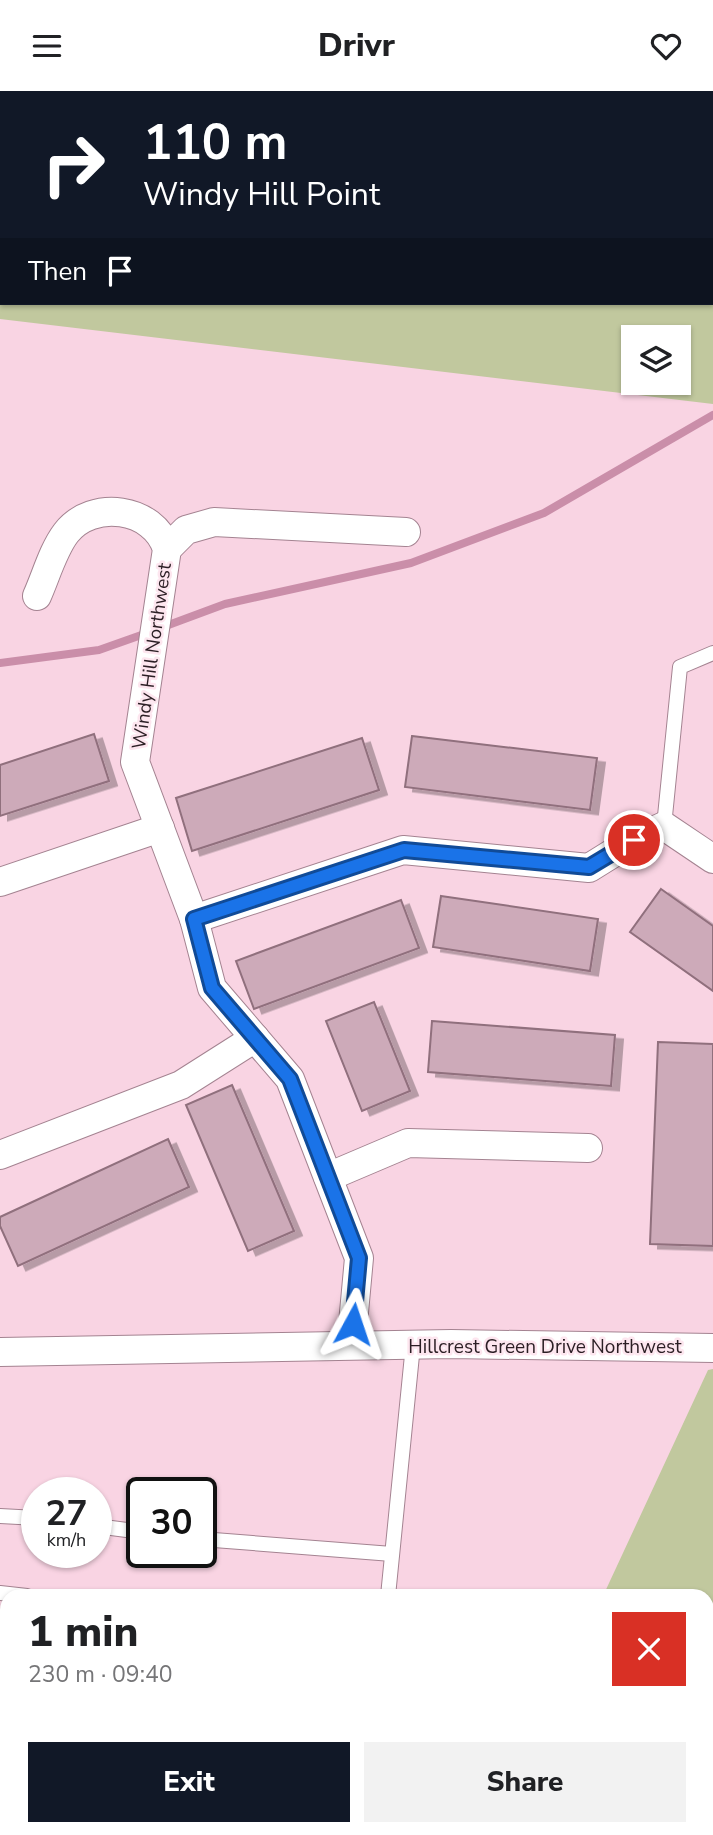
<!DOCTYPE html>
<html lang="en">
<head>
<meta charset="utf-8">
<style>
  body { margin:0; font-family:"Nunito Sans",sans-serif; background:#f2f2f2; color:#202124; height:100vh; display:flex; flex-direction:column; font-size:26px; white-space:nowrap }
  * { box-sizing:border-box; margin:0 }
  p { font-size:23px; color:#757577 }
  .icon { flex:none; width:38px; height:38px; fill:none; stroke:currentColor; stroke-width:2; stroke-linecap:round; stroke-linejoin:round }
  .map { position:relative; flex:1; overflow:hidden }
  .drawer { position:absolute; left:0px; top:1498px; width:714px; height:247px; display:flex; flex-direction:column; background:#fff; border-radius:21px 21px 0 0; box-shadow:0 2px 5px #0004 }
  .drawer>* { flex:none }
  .top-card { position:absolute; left:0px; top:0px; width:714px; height:214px; box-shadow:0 2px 5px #0004; background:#111827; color:#fff; overflow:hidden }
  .controls { position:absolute; left:621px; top:234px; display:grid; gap:14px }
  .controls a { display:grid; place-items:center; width:70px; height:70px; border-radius:0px; background:#fff; box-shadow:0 2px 5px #0004; font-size:35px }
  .speed { position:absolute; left:21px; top:1386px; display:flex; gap:14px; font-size:35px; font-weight:700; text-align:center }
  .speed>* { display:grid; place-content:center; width:91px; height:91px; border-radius:50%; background:#fff; box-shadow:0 2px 5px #0004; line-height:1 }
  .speed small { font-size:18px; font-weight:400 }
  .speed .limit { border:4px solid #111; border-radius:10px; background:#fff; color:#111 }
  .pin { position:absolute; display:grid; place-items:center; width:60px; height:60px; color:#fff; margin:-30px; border:4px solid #fff; border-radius:50%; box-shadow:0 2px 7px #0007 }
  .me { position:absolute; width:77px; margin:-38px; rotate:5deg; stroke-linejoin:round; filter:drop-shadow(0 0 5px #0008) }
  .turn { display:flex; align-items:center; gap:24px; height:147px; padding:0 28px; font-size:32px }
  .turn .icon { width:91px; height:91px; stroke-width:2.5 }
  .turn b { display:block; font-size:49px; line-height:60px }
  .then { display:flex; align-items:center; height:66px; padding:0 28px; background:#0003; gap:14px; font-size:26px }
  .round { display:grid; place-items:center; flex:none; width:74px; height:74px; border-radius:0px; background:#f2f2f2 }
  .overview { display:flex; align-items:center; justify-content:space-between; height:119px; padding:0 28px }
  h1 { font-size:42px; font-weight:800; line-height:52px }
  .action { display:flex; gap:14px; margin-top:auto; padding:14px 28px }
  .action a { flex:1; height:80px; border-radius:0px; background:#111827; color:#fff; font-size:28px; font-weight:800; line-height:80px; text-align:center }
  .action a+a { background:#f2f2f2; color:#202124 }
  header { display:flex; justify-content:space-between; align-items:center; height:91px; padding:0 28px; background:#fff; font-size:32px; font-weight:800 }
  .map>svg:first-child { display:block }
  .green { fill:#c1c89e; fill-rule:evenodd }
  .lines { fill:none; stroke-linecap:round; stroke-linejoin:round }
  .stream { stroke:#ca8ea9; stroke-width:8 }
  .building { fill:#cdaab9; stroke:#906f7d; stroke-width:2; filter:url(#shadow) }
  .lane-casing { stroke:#a48391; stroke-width:16 }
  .street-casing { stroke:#a48391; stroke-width:30 }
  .lane { stroke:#fff; stroke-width:14 }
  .street { stroke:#fff; stroke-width:28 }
  .route-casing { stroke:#114b97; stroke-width:18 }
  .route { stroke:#1a73e8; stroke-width:12 }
  .labels { text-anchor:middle; stroke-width:5; stroke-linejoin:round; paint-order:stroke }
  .street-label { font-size:19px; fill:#2b1e24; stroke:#fde6ef }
</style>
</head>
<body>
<header><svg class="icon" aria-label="menu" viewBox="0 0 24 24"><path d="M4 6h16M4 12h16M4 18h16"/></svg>Drivr<svg class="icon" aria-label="heart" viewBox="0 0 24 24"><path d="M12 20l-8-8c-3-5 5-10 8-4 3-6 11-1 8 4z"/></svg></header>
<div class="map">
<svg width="713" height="1744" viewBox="0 0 713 1744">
  <defs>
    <filter id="shadow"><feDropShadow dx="8" dy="4.5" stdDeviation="0" flood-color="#0004"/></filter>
  </defs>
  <rect width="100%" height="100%" fill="#f9d4e3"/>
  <!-- green -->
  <g class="green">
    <path d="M0,0H713V313L0,228ZM2,2H712V212H2ZM634,247H679V292H634Z"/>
    <path d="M713,1278V1658L707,1668V1505H603L708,1279Z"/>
    <path d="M495,1738H666L663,1744H492Z"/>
  </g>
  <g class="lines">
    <!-- stream -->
    <g class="stream">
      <path d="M163,536L225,513L411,472L544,422L713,324"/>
      <path d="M0,572L99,559L147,542"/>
      <path d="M707,1529L713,1516"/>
      <path d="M596,1744L600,1738"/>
    </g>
  </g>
  <!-- building -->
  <g class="building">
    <path d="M94,643L109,690L0,725V674Z"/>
    <path d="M412,645L597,667L590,719L405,696Z"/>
    <path d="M362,647L379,699L192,760L176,707Z"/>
    <path d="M661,798L713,835V900L630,841Z"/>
    <path d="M441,805L598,828L590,880L433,856Z"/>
    <path d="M401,809L419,857L254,918L236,870Z"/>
    <path d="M374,911L410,1000L362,1020L326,930Z"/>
    <path d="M432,930L615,944L611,995L428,981Z"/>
    <path d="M658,951L713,953V1155L650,1153Z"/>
    <path d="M232,994L294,1140L248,1160L186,1014Z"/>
    <path d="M168,1048L189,1096L18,1175L0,1135V1126Z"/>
  </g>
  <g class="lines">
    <!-- lane casing -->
    <g class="lane-casing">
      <g id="lane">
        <path d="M664,735L680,576L713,562"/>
        <path d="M0,1425L37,1427"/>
        <path d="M96,1435L142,1441"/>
        <path d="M201,1448L392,1463"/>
        <path d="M0,1502L27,1505"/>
        <path d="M388,1505L413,1254"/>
        <path d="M0,1584L7,1585"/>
        <path d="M0,1658L7,1659"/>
        <path d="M0,1735L7,1736"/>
        <path d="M25,1738L75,1744"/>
        <path d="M316,1744L321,1738"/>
      </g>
    </g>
    <!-- street casing -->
    <g class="street-casing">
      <g id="street">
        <path d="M167,458L186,439L214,431L406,441"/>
        <path d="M37,505C46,485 53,459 66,442C92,408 154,416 167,458L135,671L194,828L212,897L290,988L359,1167L351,1254"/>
        <path d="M0,791L160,737"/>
        <path d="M194,828L403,759L589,777L634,749L664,735L713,768"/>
        <path d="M0,1064L181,994L255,947"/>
        <path d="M328,1086L408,1052L588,1057"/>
        <path d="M0,1261L451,1253L713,1257"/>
      </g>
    </g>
    <!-- lane -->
    <use href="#lane" class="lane"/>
    <!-- street -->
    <use href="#street" class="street"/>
  </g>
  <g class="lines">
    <!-- route casing -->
    <g class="route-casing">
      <path id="route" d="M353,1233L359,1167L290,988L212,897L194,828L404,759L589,776L634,749"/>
    </g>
    <!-- route -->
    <use href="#route" class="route"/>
  </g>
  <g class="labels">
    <!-- street labels -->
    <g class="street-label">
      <text transform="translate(151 565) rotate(-82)" y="7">Windy Hill Northwest</text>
      <text x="545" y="1262">Hillcrest Green Drive Northwest</text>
    </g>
  </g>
</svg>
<div class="controls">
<a><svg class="icon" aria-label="layers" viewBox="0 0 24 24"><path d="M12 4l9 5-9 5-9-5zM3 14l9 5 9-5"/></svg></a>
</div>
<div class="speed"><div>27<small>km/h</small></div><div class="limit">30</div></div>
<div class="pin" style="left:634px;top:749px;background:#d93025"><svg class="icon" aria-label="arrive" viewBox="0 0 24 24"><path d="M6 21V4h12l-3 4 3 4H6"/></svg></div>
<svg class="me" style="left:353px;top:1233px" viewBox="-20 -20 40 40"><path d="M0-17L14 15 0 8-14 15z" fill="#1a73e8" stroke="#fff" stroke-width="4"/></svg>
<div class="top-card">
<div class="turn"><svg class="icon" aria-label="right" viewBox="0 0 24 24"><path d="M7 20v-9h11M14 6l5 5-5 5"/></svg><div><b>110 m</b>Windy Hill Point</div></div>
<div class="then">Then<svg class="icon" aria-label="arrive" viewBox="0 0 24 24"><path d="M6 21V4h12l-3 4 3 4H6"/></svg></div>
</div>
<section class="drawer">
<div class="overview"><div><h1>1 min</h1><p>230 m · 09:40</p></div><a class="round" style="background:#d93025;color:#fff"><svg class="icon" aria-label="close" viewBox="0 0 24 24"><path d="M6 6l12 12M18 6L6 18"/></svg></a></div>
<div class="action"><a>Exit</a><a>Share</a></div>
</section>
</div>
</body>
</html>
